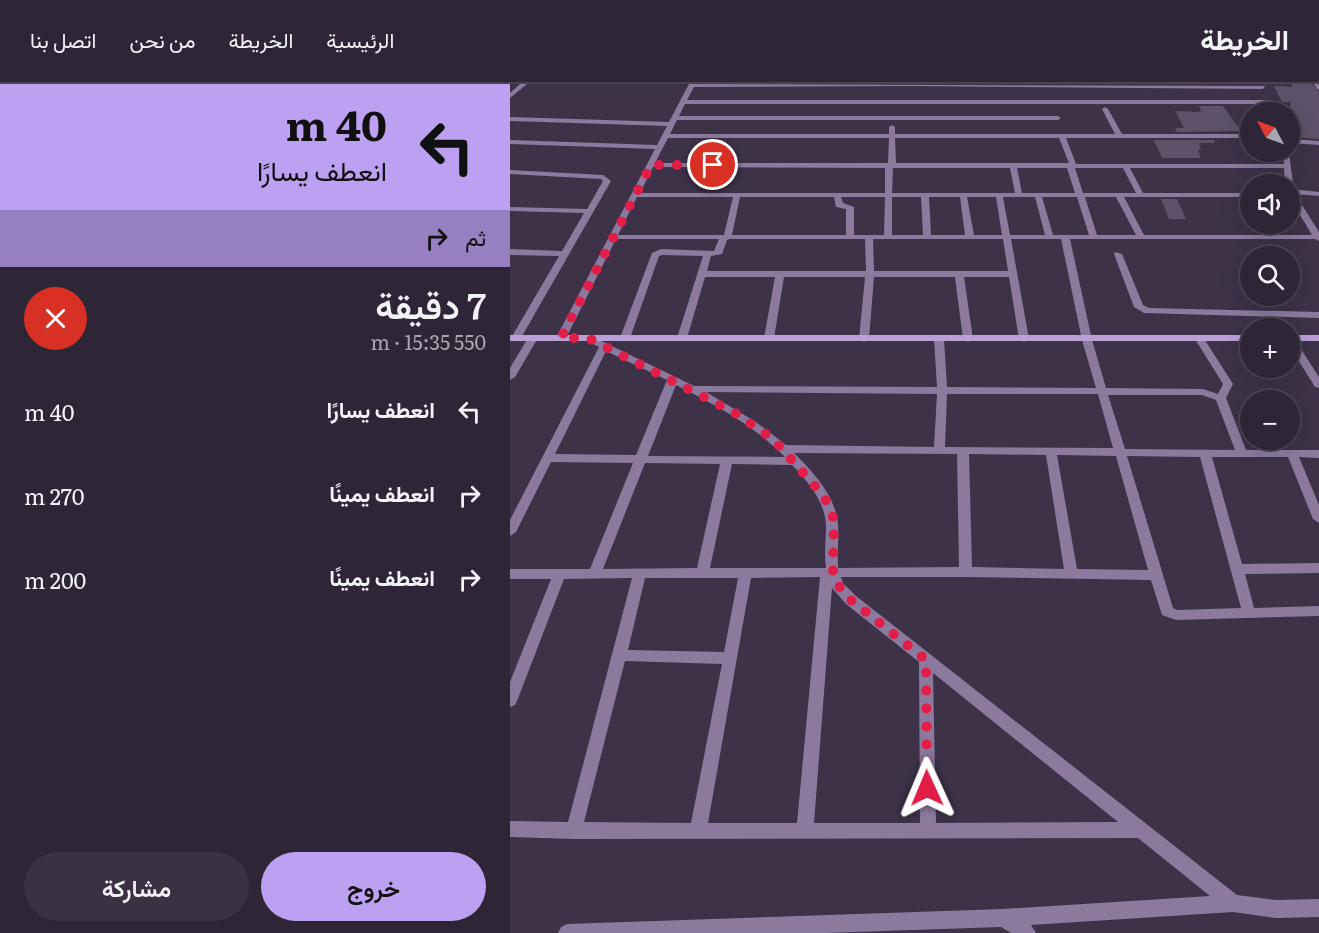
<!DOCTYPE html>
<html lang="ar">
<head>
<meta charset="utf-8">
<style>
  body { margin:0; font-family:Literata,Vazirmatn,serif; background:#3a3242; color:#f1f3f6; direction:rtl; height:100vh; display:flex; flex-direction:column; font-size:22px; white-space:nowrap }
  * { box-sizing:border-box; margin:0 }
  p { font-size:20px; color:#a7a5ad }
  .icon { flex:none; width:33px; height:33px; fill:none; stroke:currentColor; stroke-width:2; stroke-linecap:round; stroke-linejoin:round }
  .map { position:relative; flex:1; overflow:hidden; direction:ltr }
  .sheet { display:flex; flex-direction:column; background:#2e2636; width:510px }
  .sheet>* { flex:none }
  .banner { background:#bca0f2; color:#111; overflow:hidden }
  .needle { width:39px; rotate:311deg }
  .tools { position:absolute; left:730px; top:18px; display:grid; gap:12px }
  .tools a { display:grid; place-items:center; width:60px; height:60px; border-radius:50%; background:#2e2636; box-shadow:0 6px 24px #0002,0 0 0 2px #494351; font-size:30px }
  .pin { position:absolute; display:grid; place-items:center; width:51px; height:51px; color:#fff; margin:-26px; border:3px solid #fff; border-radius:50%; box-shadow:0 2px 6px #0007 }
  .me { position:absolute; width:66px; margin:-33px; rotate:359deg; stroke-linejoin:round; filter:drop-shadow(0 0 4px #0008) }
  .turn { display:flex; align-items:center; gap:21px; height:126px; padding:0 24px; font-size:27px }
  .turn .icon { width:78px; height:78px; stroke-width:2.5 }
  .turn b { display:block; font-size:42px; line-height:51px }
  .then { display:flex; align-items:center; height:57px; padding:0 24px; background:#0003; gap:12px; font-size:22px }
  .round { display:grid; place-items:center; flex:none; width:63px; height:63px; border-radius:32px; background:#3a3242 }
  .summary { display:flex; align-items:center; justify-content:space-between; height:102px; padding:0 24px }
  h1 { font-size:36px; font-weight:600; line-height:45px }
  .action { display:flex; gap:12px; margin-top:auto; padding:12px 24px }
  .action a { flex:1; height:69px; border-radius:36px; background:#bca0f2; color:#111; font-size:24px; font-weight:600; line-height:69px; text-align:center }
  .action a+a { background:#3a3242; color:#f1f3f6 }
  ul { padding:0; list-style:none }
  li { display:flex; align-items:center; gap:18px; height:84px; padding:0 24px }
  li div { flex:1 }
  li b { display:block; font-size:22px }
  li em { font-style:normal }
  header { display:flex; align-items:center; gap:36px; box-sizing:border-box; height:84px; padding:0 30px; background:#2e2636; border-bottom:2px solid #494351 }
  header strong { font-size:28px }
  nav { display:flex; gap:33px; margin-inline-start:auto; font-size:21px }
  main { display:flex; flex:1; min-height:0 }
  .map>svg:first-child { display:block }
  .building { fill:#5d5269 }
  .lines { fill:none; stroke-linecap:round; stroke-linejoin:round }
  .street { fill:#8b7a9d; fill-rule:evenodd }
  .secondary { fill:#ba9ed6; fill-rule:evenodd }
  .route { stroke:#e11d48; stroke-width:10; stroke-dasharray:0 18 }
</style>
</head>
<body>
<header>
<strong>الخريطة</strong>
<nav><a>الرئيسية</a><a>الخريطة</a><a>من نحن</a><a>اتصل بنا</a></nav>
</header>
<main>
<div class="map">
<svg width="809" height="849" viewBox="0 0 809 849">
  <rect width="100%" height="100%" fill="#3d3248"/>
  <!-- building -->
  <g class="building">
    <path d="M782,0H802L809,8V55L781,53L780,18H772L764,2L782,3Z"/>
    <path d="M689,22H713L731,47L667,48L665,44H674L665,27L691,28Z"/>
    <path d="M644,56H704L705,59H689L691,66H688L691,74H652Z"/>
    <path d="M651,115H667L676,135H659Z"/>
  </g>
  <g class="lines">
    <!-- street -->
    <g class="street">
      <path d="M10,0H17L0,14V9Z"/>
      <path d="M179,0L755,2L753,5L396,2L184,3L177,16H762L765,18L762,20H175L169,32H548L551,34L548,36H167L160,50H379V43L382,41L385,43V50H605L592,25L595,23L598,25L612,50H741V54H556L566,80H774L773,68H779L783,100L780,102L775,100L774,84H620L633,109H741V113H614L634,151H802L780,114V105L809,108V112L785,110L809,148V157L805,155H560L582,256L596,304L693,305L708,310L713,300L685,255L690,252L693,253L723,300L716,314L736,366H809V374L789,373L809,421V439L803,435L778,373H702L732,480L809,479V489L735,490L744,524L809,522V532L666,536L652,531L641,496L456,493H331L333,499L346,512L727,811L766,816L809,815V833L766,834L723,828L521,841L526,849H501L491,843L316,849H48L51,843L57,840L493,825L700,812L628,754L64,755L0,753V737L58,738L122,494L54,495L7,617L5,621L0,623V598L41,495H0V485H80L123,379L41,378L6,448L0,452V436L89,263L75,256V252H81L184,302L427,303L424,255L429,252L434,255L437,303L586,304L572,256L551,155H501L519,255L514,258L509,255L499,193H454L463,255L458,258L453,255L445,193H364L359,255L354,258L349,255L355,193H274L264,254L259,257L254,254L265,193H195L177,254L172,257L167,254L193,172L152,171L149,172L120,254L115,257L112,256L110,254L142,169L151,165L204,167L209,155H106L56,254L51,257L48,256L46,254L145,65L0,60V56L147,61L157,42L0,37V33L159,38ZM158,54H379L378,79H145ZM385,54H549L559,79H386ZM143,83L375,84V109H130ZM383,84H500L505,109H382ZM507,84H557L565,109H512ZM565,84H613L626,109H573ZM127,113H223L214,151H108ZM230,113H324L326,123L336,125V151H222ZM331,113H375L374,151H344V123L333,119ZM382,113H411L413,151H382ZM419,113H450L455,151H421ZM457,113H486L492,151H464ZM493,113H525L535,151H500ZM532,113H567L579,151H543ZM575,113H606L626,151H587ZM220,155H355L356,187H197L201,172L212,170L217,156ZM363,155H493L498,187H364ZM96,267L157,296L126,371L45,370ZM166,301C204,320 245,342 275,373L138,372ZM196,308L427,310L424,363L276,361L246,338ZM437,310H588L603,364L435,363ZM598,311H692L706,316L725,366L615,365ZM284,369L447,370L449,483L328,484C327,469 329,455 328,441C326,412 303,388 284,369ZM459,370L536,371L554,485L462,483ZM547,371L606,372L638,486L567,485ZM617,372L690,373L731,524L667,526L663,524ZM135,379L210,380L187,484L93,485ZM222,380L282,381C298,397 315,418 316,441C316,455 314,470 316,484H200ZM310,493L287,739H198L241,494ZM135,494H228L214,568L118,566ZM322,504L336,520L409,578L410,739H304ZM115,577L212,580L181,739L74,738ZM423,589L608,738L426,739Z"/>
      <path d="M804,0H809V6L807,5Z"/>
      <path d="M780,55L809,57V61L780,59Z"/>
      <path d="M0,86L93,91L101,97L11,254L6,257L1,254L49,172L0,171V165L52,167L74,129L0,127V123L77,125L93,97L91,95L0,90Z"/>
      <path d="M605,168L612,170L633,221L639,224L809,228V234L634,229L624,223L604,170Z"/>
      <path d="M23,251L28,254L5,293L0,296V284L18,254Z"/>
      <path d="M780,252L783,253L809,293V304L805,303L780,263Z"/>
    </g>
    <!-- secondary -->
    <g class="secondary">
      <rect x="0" y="251" width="741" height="6"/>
      <rect x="780" y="251" width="29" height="6"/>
    </g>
  </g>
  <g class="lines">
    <!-- route -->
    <path class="route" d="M203,81H141L51,254H78L225,329L263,355L312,410L320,424L324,436L323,489L328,501L341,516L416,576L417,704"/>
  </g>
</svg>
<div class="tools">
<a><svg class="needle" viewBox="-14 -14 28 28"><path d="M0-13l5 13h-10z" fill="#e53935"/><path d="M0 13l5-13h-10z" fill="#a7a5ad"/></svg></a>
<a><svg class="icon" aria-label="sound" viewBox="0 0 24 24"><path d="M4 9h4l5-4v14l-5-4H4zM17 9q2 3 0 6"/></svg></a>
<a><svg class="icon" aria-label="search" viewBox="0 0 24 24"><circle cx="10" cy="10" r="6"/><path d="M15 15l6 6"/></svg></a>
<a>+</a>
<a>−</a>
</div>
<div class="pin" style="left:203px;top:81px;background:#d93025"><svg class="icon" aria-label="arrive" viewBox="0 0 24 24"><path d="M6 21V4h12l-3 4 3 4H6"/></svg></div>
<svg class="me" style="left:417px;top:704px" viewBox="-20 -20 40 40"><path d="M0-17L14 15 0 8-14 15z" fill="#e11d48" stroke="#fff" stroke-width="4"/></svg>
</div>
<section class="sheet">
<div class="banner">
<div class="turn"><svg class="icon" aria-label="left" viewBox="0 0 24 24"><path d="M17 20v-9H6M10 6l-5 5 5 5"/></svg><div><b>40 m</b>انعطف يسارًا</div></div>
<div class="then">ثم<svg class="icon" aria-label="right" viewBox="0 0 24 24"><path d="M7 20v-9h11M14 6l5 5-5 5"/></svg></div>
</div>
<div class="summary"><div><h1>7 دقيقة</h1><p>550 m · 15:35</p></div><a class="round" style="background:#d93025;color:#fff"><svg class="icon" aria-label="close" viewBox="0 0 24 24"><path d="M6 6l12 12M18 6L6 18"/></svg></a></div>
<ul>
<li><svg class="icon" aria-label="left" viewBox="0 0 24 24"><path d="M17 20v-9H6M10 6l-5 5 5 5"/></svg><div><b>انعطف يسارًا</b></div><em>40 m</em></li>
<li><svg class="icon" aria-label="right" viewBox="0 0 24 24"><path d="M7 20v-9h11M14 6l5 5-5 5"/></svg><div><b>انعطف يمينًا</b></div><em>270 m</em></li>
<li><svg class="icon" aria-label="right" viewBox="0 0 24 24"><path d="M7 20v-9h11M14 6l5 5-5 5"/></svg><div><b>انعطف يمينًا</b></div><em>200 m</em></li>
</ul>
<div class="action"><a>خروج</a><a>مشاركة</a></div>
</section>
</main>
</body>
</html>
